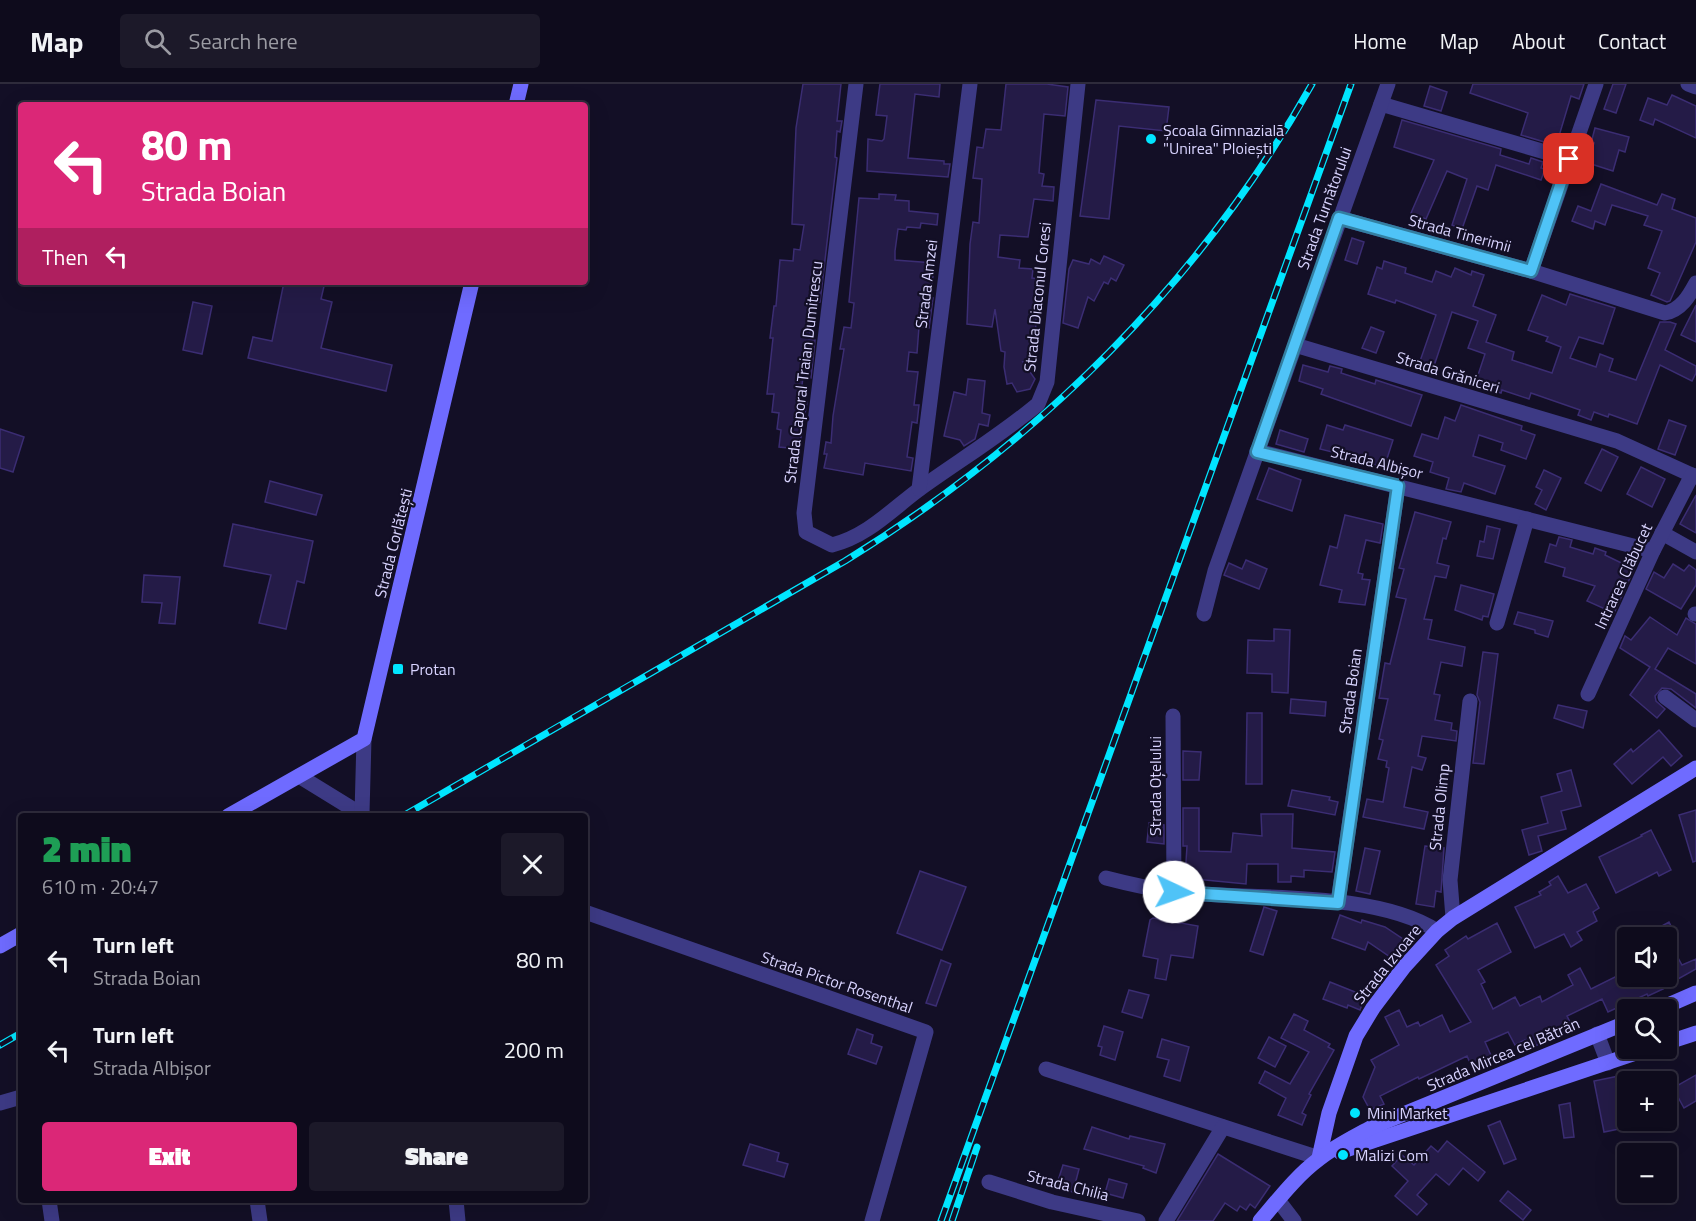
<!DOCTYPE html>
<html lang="en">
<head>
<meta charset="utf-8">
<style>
  body { margin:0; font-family:"Titillium Web",sans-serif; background:#1c1929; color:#f1f3f6; height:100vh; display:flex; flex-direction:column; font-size:22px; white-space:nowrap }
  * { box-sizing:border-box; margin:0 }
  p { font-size:20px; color:#9b9ba3 }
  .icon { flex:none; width:33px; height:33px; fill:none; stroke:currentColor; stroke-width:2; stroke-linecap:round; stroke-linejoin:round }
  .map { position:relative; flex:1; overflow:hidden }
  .details { position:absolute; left:18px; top:729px; width:570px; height:390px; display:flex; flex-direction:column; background:#0e0b1c; border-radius:6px; box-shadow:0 6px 24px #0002,0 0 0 2px #2e2b3b }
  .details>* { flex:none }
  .guide { position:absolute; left:18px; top:18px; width:570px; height:183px; border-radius:6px; box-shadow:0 6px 24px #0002,0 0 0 2px #2e2b3b; background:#db2777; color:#fff; overflow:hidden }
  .tools { position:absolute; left:1617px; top:843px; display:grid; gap:12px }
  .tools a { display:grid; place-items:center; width:60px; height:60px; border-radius:6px; background:#0e0b1c; box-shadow:0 6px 24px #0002,0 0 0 2px #2e2b3b; font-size:30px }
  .pin { position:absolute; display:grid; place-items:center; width:51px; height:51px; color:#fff; margin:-26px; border-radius:12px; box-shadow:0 3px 9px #0006 }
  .me { position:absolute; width:66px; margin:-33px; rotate:93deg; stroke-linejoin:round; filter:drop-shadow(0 0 4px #0008) }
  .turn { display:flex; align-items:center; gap:21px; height:126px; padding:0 24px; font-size:27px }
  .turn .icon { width:78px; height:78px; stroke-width:2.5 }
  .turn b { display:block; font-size:42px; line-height:51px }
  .then { display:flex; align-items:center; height:57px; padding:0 24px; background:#0003; gap:12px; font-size:22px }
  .round { display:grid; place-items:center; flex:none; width:63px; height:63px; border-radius:6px; background:#1c1929 }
  .head { display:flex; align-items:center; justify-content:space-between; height:102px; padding:0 24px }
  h1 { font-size:36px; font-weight:800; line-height:45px; color:#1e9e55 }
  .cta { display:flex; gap:12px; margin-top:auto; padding:12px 24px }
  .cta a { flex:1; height:69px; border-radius:6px; background:#db2777; color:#fff; font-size:24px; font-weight:800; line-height:69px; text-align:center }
  .cta a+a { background:#1c1929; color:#f1f3f6 }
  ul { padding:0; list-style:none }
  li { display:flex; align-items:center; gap:18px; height:90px; padding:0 24px }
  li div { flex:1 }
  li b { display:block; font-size:22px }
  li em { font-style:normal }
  header { display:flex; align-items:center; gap:36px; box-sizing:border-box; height:84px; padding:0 30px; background:#0e0b1c; border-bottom:2px solid #2e2b3b }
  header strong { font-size:28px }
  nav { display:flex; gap:33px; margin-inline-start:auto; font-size:21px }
  .search { width:420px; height:54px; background:#1c1929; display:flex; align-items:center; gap:15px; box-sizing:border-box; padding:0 21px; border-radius:6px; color:#9b9ba3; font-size:22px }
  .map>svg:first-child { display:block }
  .building { fill:#241b47; stroke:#3b2d73; stroke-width:1.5 }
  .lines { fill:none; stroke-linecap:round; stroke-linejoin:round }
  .street { stroke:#3d3a85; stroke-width:15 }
  .secondary { stroke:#6f6bff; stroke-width:15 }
  .rail-casing { stroke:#00e5ff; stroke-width:7 }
  .rail { stroke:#130f26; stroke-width:4.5; stroke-dasharray:14; stroke-linecap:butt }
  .route-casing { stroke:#337fa1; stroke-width:15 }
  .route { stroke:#4fc3f7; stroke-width:10 }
  .poi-dot { fill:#00e5ff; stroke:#130f26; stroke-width:2 }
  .labels { text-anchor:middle; stroke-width:4.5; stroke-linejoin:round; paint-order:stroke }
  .poi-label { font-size:16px; fill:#d9d4ff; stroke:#130f26; text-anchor:start }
  .street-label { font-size:16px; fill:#d9d4ff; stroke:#130f26 }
</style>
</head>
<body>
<header>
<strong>Map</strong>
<div class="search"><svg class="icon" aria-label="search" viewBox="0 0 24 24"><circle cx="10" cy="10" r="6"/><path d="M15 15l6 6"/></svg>Search here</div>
<nav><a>Home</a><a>Map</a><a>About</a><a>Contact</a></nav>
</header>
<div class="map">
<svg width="1696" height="1137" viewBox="0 0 1696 1137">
  <rect width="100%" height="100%" fill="#130f26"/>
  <!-- building -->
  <g class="building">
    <path d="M803,0H841L837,37H842L840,48L837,47L835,73L837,74L820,218H814L809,255L815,256L811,294L803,293L800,318H807L799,365L779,363L781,346L777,345L779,329L772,328L774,310H767L773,254H770L774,222H776L780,176L793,177L794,165L800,166L804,141L792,140L796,44Z"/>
    <path d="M880,0H940L939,13L915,10L908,74L944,77V80H950L948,93L867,87L868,55L882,57L884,55L887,32L876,31Z"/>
    <path d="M1006,0H1047L1068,3L1065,32L1044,30L1039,89L1044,90L1042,102L1054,103L1053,117L1034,115L1028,153L1000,151L998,173L1020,176L1019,184L1033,185L1032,194L1044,195L1041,232L1036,231L1035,279L1023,278L1035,295L1030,305L1017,308L1012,299L1007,300L1004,283L1005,268L1001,267L995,225L992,243L967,240L970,160L973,138L979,139L982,95L973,94L977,63L983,64L986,45L1001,46Z"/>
    <path d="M1473,0H1584L1579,15L1571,12L1559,52L1564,54L1561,63L1521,51L1528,29L1470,9Z"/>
    <path d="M1613,0H1626L1616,29L1604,25Z"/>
    <path d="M1430,2L1447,8L1441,27L1424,22Z"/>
    <path d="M1672,11L1696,22V54L1655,35L1653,41L1640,36L1648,14L1667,21Z"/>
    <path d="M1096,16L1169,23L1166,47L1119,42L1109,135L1080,132Z"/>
    <path d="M1402,36L1501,65L1500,71L1529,80L1531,74L1543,78L1541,84L1545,85L1541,96L1496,81L1488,106L1477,102L1462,145L1452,141L1467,95L1447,87L1426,135L1411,129L1434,76L1394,63Z"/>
    <path d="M1595,44L1629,53L1625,68L1619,66L1613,87L1588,79L1594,59H1591Z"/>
    <path d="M1601,100L1657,121L1662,110L1675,115L1672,125L1696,134V158L1670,217L1667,218L1651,211L1660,189L1648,184L1662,147L1644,141L1648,132L1612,121L1605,141L1595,137L1593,145L1572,137L1578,122L1591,127Z"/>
    <path d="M879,110L896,111L895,116L909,117V127L938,130L937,141L921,139L920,144L907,143L906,146L898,145L895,167V176L934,179L931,214H933L929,244L919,243L917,269L909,268L907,287L918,288L914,321H919L917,339L912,338L907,373L913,374L911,387L865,379L863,391L824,384L827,370H824L826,358L831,359L833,332L844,265H840L844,243L851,244L854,219L849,218L859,114L879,115Z"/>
    <path d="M1352,154L1364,158L1357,180L1345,176Z"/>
    <path d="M1104,172L1124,181L1116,197L1111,194L1108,200L1104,198L1094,217L1088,213L1078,244L1063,239L1069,185L1073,176L1089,180L1091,175L1100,180Z"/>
    <path d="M1384,177L1406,184L1405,189L1432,198L1436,187L1451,193L1455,184L1471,191L1472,187L1484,191L1473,222L1496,231L1486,258L1514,268L1512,276L1552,289L1561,263L1546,257L1548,253L1528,246L1542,211L1566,221L1570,210L1615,224L1603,260L1579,253L1570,274L1596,283L1600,270L1613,275L1609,287L1636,296L1660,238H1670L1676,240L1665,266L1696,282V289L1692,297L1660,281L1637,340L1609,330L1608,333L1594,328L1591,336L1578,331L1580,326L1531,309L1529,315L1502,306L1501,309L1475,300L1485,270L1468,264L1478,237L1452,228L1432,288L1418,283L1436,231L1396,216L1395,219L1368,210L1377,183L1382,185Z"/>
    <path d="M284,198H325L321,215L332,218L321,264L392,281L386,307L248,274L253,253L272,257Z"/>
    <path d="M193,218L212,222L202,270L183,266Z"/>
    <path d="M1696,221V258L1681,251Z"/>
    <path d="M1371,243L1384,248L1376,269L1362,264Z"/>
    <path d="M1303,281L1328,288L1330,282L1342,285L1341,289L1375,300L1376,296L1422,311L1411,342L1321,310L1323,305L1299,297Z"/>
    <path d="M968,295L985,297L982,329L990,331L988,342L979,340L975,355L964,362L960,356L944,352L954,308L966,311Z"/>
    <path d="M1461,321L1522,342L1521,346L1535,351L1526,375L1501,366L1503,359L1479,351L1473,372L1505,382L1495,410L1464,399L1461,408L1446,405L1449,394L1430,388L1433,378L1414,372L1422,350L1438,355L1445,333L1455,337Z"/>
    <path d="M1669,336L1686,342L1675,371L1658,365Z"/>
    <path d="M1327,341L1343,346L1345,341L1393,356L1384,384L1333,366L1332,368L1320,365Z"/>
    <path d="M0,345L24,353L13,388L0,384Z"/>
    <path d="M1280,346L1308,355L1304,368L1276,360Z"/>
    <path d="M1602,365L1618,373L1601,407L1585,399Z"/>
    <path d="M1641,383L1665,395L1652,423L1627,410Z"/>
    <path d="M1269,384L1301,396L1292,427L1257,415Z"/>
    <path d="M1544,386L1561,394L1546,426L1535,420L1542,406L1536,403Z"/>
    <path d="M270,397L322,411L316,431L265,418Z"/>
    <path d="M1696,411V449L1680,440Z"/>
    <path d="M1415,428L1451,438L1446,455L1443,454L1437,479L1449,482L1446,494L1435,492L1424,535L1432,536L1428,555L1465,563L1462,582L1441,578L1434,610L1440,611L1435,636L1452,639L1451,646L1457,647L1456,657L1422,652L1418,672L1426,674L1422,686L1412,683L1404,723L1428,728L1424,745L1363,733L1367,715L1383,718L1389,684L1386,683L1387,677L1378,675L1383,656L1379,655L1388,615L1379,614L1385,579L1390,580L1406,515L1396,513L1404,485L1399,484Z"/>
    <path d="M1345,431L1383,440L1380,459L1366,456L1358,489L1363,490L1362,495L1370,496L1365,521L1339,518L1342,506L1320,501L1330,462L1337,464Z"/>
    <path d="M233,440L313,457L304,499L297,497L286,545L259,539L271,491L224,482Z"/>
    <path d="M1487,442L1500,445L1493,475L1477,472L1480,457L1484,458Z"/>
    <path d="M1559,453L1572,456L1570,463L1593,470L1595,464L1606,468L1605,471L1634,485L1614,529L1587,517L1595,502L1563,492L1565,484L1545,478L1550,460L1556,462Z"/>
    <path d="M1246,476L1267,485L1259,505L1224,491L1229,479L1242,485Z"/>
    <path d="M1673,480L1684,487L1689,481L1696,486V501L1681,525L1646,505L1654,488L1664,494Z"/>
    <path d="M144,491L180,493L175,540L159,539L162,519L142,518Z"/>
    <path d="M1461,501L1494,510L1488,533L1483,532L1482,536L1455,526Z"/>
    <path d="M1518,528L1553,537L1548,553L1535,549V546L1514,540Z"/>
    <path d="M1650,533L1677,551L1686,534L1696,540V580L1668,564L1655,585L1696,610V624L1671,605L1662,604L1655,612L1656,617L1665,625L1657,634L1630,611L1650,583L1620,564L1625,552L1631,556Z"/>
    <path d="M1274,545L1290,546L1288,609L1272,608V590L1247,589L1248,556L1274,557Z"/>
    <path d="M1483,568L1498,570L1484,680L1473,679L1480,618L1477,611Z"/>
    <path d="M1291,615L1326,618L1325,632L1290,629Z"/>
    <path d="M1558,621L1587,627L1583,644L1554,634Z"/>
    <path d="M1247,629H1262V700H1246Z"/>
    <path d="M1659,646L1682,672L1671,682L1663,673L1632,700L1614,680L1631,665L1633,668Z"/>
    <path d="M1183,667L1201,668L1199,696H1183Z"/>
    <path d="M1571,686L1581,722L1561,727L1566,745L1538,752L1542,767L1529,771L1522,746L1548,739L1541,713L1562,707L1557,690Z"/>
    <path d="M1292,706L1330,713L1329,716L1338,718L1335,731L1288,722Z"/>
    <path d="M1183,724H1199V767L1231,768L1233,749L1262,752L1261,730H1293L1292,764L1335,768L1332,788L1304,786V793L1291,792V798H1278V780H1247L1246,800L1185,794L1187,762H1183Z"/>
    <path d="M1696,726V777L1693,778L1679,731Z"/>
    <path d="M1149,739L1164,741V760L1147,758Z"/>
    <path d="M1651,746L1671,786L1659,792L1657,788L1616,809L1599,773L1642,752L1641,751Z"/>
    <path d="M1425,762L1444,764L1441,808L1436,807L1434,823L1416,820Z"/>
    <path d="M1365,764L1380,767L1370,810L1356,807Z"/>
    <path d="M920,787L966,803L942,866L897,849Z"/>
    <path d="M1558,792L1568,809L1586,800L1599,824L1593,828L1597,837L1577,848L1582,856L1571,863L1564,850L1535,864L1515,823L1541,811L1539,808L1551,801L1549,798Z"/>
    <path d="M1264,823L1277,827L1263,871L1250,867Z"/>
    <path d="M1340,831L1361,839L1362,836L1385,843L1409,859L1396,877L1368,858L1365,866L1332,854Z"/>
    <path d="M1153,834L1198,842L1193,874L1171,871L1166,896L1155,894L1158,875L1143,872L1150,836Z"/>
    <path d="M1669,838L1677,854H1667L1682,881L1696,875V885L1662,904L1663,905L1648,912L1647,910L1608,928L1602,915L1567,932L1571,940L1557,948L1559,952L1530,964L1525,956L1515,961L1508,948L1485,958L1493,976L1473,986L1467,972L1419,995L1418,993L1380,1012L1384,1020L1370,1026L1363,1013L1375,983L1371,976L1399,961L1385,933L1399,926L1407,943L1418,938L1420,942L1442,931L1450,948L1471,938L1436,881L1449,872L1445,866L1466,852L1468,855L1497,839L1511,868L1478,886L1485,898L1481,900L1493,925L1515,913L1520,922L1540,912L1542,918L1573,901L1568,891L1580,884L1591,905L1617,892H1666V854H1640Z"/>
    <path d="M941,876L951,880L936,922L926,919Z"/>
    <path d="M1330,898L1365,912L1360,926L1348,921L1347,924L1323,915Z"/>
    <path d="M1129,906L1149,911L1142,934L1122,928Z"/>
    <path d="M1294,930L1308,937L1304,946L1330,960L1328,963L1334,966L1309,1010L1311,1011L1302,1029L1306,1031L1302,1041L1278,1031L1286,1014L1259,999L1265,987L1290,1000L1309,968L1281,954Z"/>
    <path d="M1104,942L1123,948L1115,976L1100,971L1102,963L1098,962Z"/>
    <path d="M857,945L873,951L871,959L882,963L876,980L848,970Z"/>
    <path d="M1269,953L1286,962L1275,983L1258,974Z"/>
    <path d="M1162,955L1189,963L1180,997L1164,992L1169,976L1157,973Z"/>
    <path d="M1696,991V1017L1684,1024L1673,1004Z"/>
    <path d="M1619,992L1629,1043L1604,1048L1594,997Z"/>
    <path d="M1570,1019L1574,1053L1564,1054L1559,1021Z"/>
    <path d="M1500,1037L1516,1075L1504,1080L1488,1042Z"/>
    <path d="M1092,1043L1129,1055L1130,1052L1165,1060L1156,1089L1143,1084L1144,1082L1084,1065Z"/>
    <path d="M1447,1057L1485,1088L1478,1097L1463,1084L1449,1101L1436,1090L1417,1111L1427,1120L1417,1131L1395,1112L1408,1097L1392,1082L1402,1071L1414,1081L1431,1062L1438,1068Z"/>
    <path d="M750,1060L779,1069L777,1077L788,1080L784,1093L743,1081Z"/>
    <path d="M1218,1070L1270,1102L1255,1124L1250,1120L1246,1126L1240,1122L1237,1127L1225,1119L1213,1137H1177Z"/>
    <path d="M1063,1081L1079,1085L1073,1108L1056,1103Z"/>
    <path d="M1109,1095L1127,1100L1123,1114L1105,1109Z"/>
    <path d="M1508,1107L1531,1126L1523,1136L1500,1117Z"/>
  </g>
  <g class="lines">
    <!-- street -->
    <g class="street">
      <path d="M856,0L804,429L806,448L832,461C868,452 892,425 921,404C960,376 1001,351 1038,320L1047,298L1078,0"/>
      <path d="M1688,0L1696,3"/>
      <path d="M1381,20L1569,75"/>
      <path d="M1339,134L1531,187L1665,229C1681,226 1689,212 1696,199"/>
      <path d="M1531,187L1596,0"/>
      <path d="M1295,261L1617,357L1696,393"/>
      <path d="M1257,367L1653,467"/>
      <path d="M919,405L970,0"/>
      <path d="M1662,449L1696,468"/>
      <path d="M1204,530L1215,487L1388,0"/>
      <path d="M1695,530H1696"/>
      <path d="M1497,539L1527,435"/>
      <path d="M1588,610L1653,467L1692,391"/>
      <path d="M1665,613L1696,636"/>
      <path d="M1173,632L1174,808"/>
      <path d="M299,692L364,732"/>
      <path d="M362,729L364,655"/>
      <path d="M1106,794C1129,800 1152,805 1174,808C1248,816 1375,806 1437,847"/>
      <path d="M1338,818L1398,402"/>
      <path d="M585,828L926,948L872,1137"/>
      <path d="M1453,834L1450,796L1470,617"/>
      <path d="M1597,950L1608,979"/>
      <path d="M1046,985L1319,1074"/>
      <path d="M0,1019L21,1013"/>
      <path d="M989,1098L1052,1118L1138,1137"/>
      <path d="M49,1116L52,1137"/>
      <path d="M257,1116L260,1137"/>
      <path d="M456,1116L458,1137"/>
      <path d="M1278,1116L1294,1137"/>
      <path d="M1166,1137L1223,1043"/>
    </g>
    <!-- secondary -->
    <g class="secondary">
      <path d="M516,21L521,0"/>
      <path d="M228,732L364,655L472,198"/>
      <path d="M0,862L21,850"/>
      <path d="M1657,926L1696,909"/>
      <path d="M1666,959L1696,949"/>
      <path d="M1340,1068L1651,964"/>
      <path d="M1319,1074L1329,1029L1356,952L1373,924L1404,883L1437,847L1453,834L1696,684"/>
      <path d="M1260,1137C1278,1116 1296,1092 1319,1075C1335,1062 1354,1053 1372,1043L1628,938"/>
    </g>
    <!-- rail casing -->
    <g class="rail-casing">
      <g id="rail">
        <path d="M403,732L845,477C1038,358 1201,198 1312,0"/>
        <path d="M0,961L21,949"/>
        <path d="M941,1137L1351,0"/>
        <path d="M952,1137L977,1063"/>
      </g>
    </g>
    <!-- rail -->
    <use href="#rail" class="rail"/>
  </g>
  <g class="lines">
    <!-- route casing -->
    <g class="route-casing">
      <path id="route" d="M1174,808L1338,819L1398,402L1257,368L1339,134L1531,187L1569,75"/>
    </g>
    <!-- route -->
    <use href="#route" class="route"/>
  </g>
  <!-- markers -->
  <g class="poi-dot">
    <circle cx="1151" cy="55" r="6"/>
    <rect x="392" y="579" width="12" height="12" rx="3"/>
    <circle cx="1355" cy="1029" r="6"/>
    <circle cx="1343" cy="1071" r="6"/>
  </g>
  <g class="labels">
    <!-- poi labels -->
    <g class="poi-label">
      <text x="1163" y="52">Școala Gimnazială<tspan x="1163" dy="18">"Unirea" Ploiești</tspan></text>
      <text x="410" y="591">Protan</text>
      <text x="1367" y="1035">Mini Market</text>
      <text x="1355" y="1077">Malizi Com</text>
    </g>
    <!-- street labels -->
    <g class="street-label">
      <text transform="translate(1324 124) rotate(-70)" y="6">Strada Turnătorului</text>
      <text transform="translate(1460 149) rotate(15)" y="6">Strada Tinerimii</text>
      <text transform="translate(926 200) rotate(-83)" y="6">Strada Amzei</text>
      <text transform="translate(1037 213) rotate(-84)" y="6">Strada Diaconul Coresi</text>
      <text transform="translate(803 288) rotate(-83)" y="6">Strada Caporal Traian Dumitrescu</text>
      <text transform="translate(1448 288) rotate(17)" y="6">Strada Grăniceri</text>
      <text transform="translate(1377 378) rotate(14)" y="6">Strada Albișor</text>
      <text transform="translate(393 459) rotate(-76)" y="6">Strada Corlătești</text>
      <text transform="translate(1623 492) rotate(-65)" y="6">Intrarea Clăbucet</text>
      <text transform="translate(1350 607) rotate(-82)" y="6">Strada Boian</text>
      <text transform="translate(1155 702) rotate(-90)" y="6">Strada Oțelului</text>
      <text transform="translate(1439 723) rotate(-84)" y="6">Strada Olimp</text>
      <text transform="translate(1387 880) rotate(-51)" y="6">Strada Izvoare</text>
      <text transform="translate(837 898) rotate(19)" y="6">Strada Pictor Rosenthal</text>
      <text transform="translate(1503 970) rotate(-23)" y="6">Strada Mircea cel Bătrân</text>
      <text transform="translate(1068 1101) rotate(14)" y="6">Strada Chilia</text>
    </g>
  </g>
</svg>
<div class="tools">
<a><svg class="icon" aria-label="sound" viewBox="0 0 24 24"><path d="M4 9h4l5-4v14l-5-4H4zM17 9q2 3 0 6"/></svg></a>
<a><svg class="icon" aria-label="search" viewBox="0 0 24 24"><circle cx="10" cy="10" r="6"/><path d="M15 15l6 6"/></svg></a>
<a>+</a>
<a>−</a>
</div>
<div class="pin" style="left:1569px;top:75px;background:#d93025"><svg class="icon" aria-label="arrive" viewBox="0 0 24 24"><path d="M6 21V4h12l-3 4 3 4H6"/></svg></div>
<svg class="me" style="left:1174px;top:808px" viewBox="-20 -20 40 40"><circle r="19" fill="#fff"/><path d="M0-13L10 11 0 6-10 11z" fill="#4fc3f7"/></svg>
<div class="guide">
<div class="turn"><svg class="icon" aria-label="left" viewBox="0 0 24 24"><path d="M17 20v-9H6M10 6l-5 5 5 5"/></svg><div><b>80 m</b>Strada Boian</div></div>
<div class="then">Then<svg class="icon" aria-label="left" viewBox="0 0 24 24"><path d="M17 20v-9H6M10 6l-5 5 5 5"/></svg></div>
</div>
<section class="details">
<div class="head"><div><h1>2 min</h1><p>610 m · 20:47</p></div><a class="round"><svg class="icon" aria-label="close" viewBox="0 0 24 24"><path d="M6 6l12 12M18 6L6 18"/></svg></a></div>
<ul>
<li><svg class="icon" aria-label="left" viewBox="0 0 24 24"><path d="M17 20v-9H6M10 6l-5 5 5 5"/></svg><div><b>Turn left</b><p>Strada Boian</p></div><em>80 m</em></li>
<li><svg class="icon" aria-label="left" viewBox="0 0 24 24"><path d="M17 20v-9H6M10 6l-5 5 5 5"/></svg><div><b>Turn left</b><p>Strada Albișor</p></div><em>200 m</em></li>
</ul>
<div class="cta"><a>Exit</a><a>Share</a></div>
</section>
</div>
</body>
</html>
